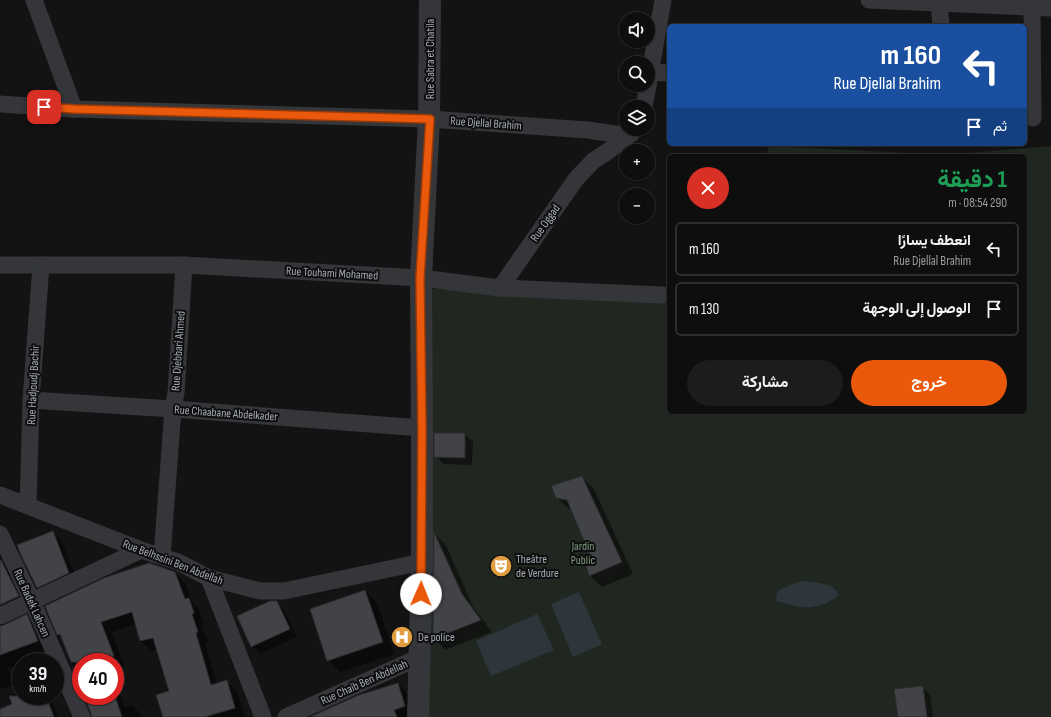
<!DOCTYPE html>
<html lang="ar">
<head>
<meta charset="utf-8">
<style>
  body { margin:0; font-family:"Sofia Sans Condensed",Vazirmatn,sans-serif; background:#1c1c1d; color:#f1f3f6; direction:rtl; height:100vh; display:flex; flex-direction:column; font-size:15px; white-space:nowrap }
  * { box-sizing:border-box; margin:0 }
  p { font-size:13px; color:#9b9c9e }
  .icon { flex:none; width:22px; height:22px; fill:none; stroke:currentColor; stroke-width:2; stroke-linecap:round; stroke-linejoin:round }
  .map { position:relative; flex:1; overflow:hidden; direction:ltr }
  .side { position:absolute; left:667px; top:154px; width:360px; height:260px; display:flex; flex-direction:column; background:#0e0e0f; border-radius:6px; box-shadow:0 1px 3px #0004,0 0 0 1px #2e2e2f; direction:rtl }
  .side>* { flex:none }
  .hud { position:absolute; left:667px; top:24px; width:360px; height:122px; border-radius:6px; box-shadow:0 1px 3px #0004,0 0 0 1px #2e2e2f; direction:rtl; background:#1a4fa0; color:#fff; overflow:hidden }
  .controls { position:absolute; left:619px; top:12px; display:grid; gap:8px }
  .controls a { display:grid; place-items:center; width:36px; height:36px; border-radius:50%; background:#0e0e0f; box-shadow:0 1px 3px #0004,0 0 0 1px #2e2e2f; font-size:20px }
  .speed { position:absolute; left:12px; top:653px; display:flex; gap:8px; font-size:20px; font-weight:700; text-align:center }
  .speed>* { display:grid; place-content:center; width:52px; height:52px; border-radius:50%; background:#0e0e0f; box-shadow:0 1px 3px #0004,0 0 0 1px #2e2e2f; line-height:1 }
  .speed small { font-size:10px; font-weight:400 }
  .speed .limit { border:6px solid #d22; background:#fff; color:#111 }
  .pin { position:absolute; display:grid; place-items:center; width:34px; height:34px; color:#fff; margin:-17px; border-radius:8px; box-shadow:0 2px 6px #0006 }
  .me { position:absolute; width:44px; margin:-22px; rotate:1deg; stroke-linejoin:round; filter:drop-shadow(0 0 3px #0008) }
  .turn { display:flex; align-items:center; gap:14px; height:84px; padding:0 20px; font-size:18px }
  .turn .icon { width:52px; height:52px; stroke-width:2.5 }
  .turn b { display:block; font-size:28px; line-height:34px }
  .then { display:flex; align-items:center; height:38px; padding:0 20px; background:#0003; gap:8px; font-size:15px }
  .round { display:grid; place-items:center; flex:none; width:42px; height:42px; border-radius:21px; background:#1c1c1d }
  .head { display:flex; align-items:center; justify-content:space-between; height:68px; padding:0 20px }
  h1 { font-size:24px; font-weight:700; line-height:30px; color:#1e9e55 }
  .cta { display:flex; gap:8px; margin-top:auto; padding:8px 20px }
  .cta a { flex:1; height:46px; border-radius:24px; background:#ea580c; color:#fff; font-size:16px; font-weight:700; line-height:46px; text-align:center }
  .cta a+a { background:#1c1c1d; color:#f1f3f6 }
  ul { padding:0; list-style:none }
  li { display:flex; align-items:center; gap:12px; height:54px; margin:0 8px 6px; padding:0 12px; border:2px solid #2e2e2f; border-radius:6px }
  li div { flex:1 }
  li b { display:block; font-size:15px }
  li em { font-style:normal }
  .map>svg:first-child { display:block }
  .green { fill:#202720 }
  .water { fill:#2e363c }
  .shadow { fill:#0007 }
  .building { fill:#424347; stroke:#2d2d30 }
  .lines { fill:none; stroke-linecap:round; stroke-linejoin:round }
  .minor { stroke:#343639; stroke-width:17 }
  .tertiary { stroke:#343639; stroke-width:22 }
  .route-casing { stroke:#983908; stroke-width:10 }
  .route { stroke:#ea580c; stroke-width:7 }
  .labels { text-anchor:middle; stroke-width:4; stroke-linejoin:round; paint-order:stroke }
  .street-label { font-size:12px; fill:#a6abb4; stroke:#0e0e0f }
  .park-label { font-size:12px; fill:#7f9d7f; stroke:#0e0e0f }
  .poi-label { font-size:12px; fill:#a6abb4; stroke:#0e0e0f; text-anchor:start }
</style>
</head>
<body>
<div class="map">
<svg width="1051" height="717" viewBox="0 0 1051 717">
  <rect width="100%" height="100%" fill="#131314"/>
  <!-- green -->
  <path class="green" d="M769,146L947,155L1051,146V717H415L425,295L434,289L669,303V412H1025V156H766Z"/>
  <!-- water -->
  <g class="water">
    <path d="M803,581C816,583 833,582 839,595C819,611 799,610 776,600L777,592L789,585Z"/>
    <path d="M579,592L602,644L573,657L551,604Z"/>
    <path d="M537,614L554,650L491,676L476,641Z"/>
  </g>
  <!-- shadow -->
  <g class="shadow">
    <path d="M465,434L473,442L472,465L443,464L436,456Z"/>
    <path d="M582,477L594,489L633,574L602,587L590,576L587,565L591,555L572,510L569,509L556,497Z"/>
    <path d="M53,532L61,540L77,581L46,595L38,587Z"/>
    <path d="M435,534L446,545L473,607L492,632L445,650L434,638Z"/>
    <path d="M1,561L14,575L31,609L5,623L3,627L27,616L40,629L51,654L28,662H21V664L8,669L15,683L2,689L0,687V562Z"/>
    <path d="M175,573L186,584L192,603L199,609L204,624L201,625L208,642L205,644L217,684L227,681L237,691L245,717H164L170,692L157,650L152,651L141,641L136,624L111,632L124,666L115,669V662H81V687L64,639L58,634Z"/>
    <path d="M365,591L377,603L394,654L340,672L328,660Z"/>
    <path d="M276,602L284,610L297,637L260,654L252,646Z"/>
    <path d="M115,680L125,707L132,705L143,717H92V713L85,696H115Z"/>
    <path d="M398,684L413,700L419,717H319Z"/>
    <path d="M922,687L930,695L933,717H899Z"/>
    <path d="M21,691V696H50L58,717H0V710L13,705L10,696Z"/>
  </g>
  <!-- building -->
  <g class="building">
    <path d="M434,433H465V458L434,457Z"/>
    <path d="M582,476L622,562L589,576L586,565L590,555L567,500L556,498L551,486Z"/>
    <path d="M53,531L69,573L37,588L22,557L17,545Z"/>
    <path d="M434,532L462,594L481,620L433,639Z"/>
    <path d="M1,560L19,596L0,605V561Z"/>
    <path d="M149,563L175,572L185,599L189,598L194,613L192,614L198,632L196,633L211,685L227,680L235,708L205,717H163L156,695L169,691L153,638L140,641L132,612L101,622L114,656L94,662H71L60,634L57,635L45,606L104,578Z"/>
    <path d="M365,590L383,642L327,661L310,609Z"/>
    <path d="M270,601H277L290,629L251,647L237,616Z"/>
    <path d="M27,614L38,641L0,655V626L4,625Z"/>
    <path d="M398,683L405,706L394,710L397,717H310L359,695Z"/>
    <path d="M923,686L927,717H898L894,689Z"/>
    <path d="M9,696H46L54,717H0V709L12,704Z"/>
    <path d="M84,696H115L122,717H92L91,713Z"/>
  </g>
  <g class="lines">
    <!-- minor -->
    <g class="minor">
      <path d="M34,0L74,109"/>
      <path d="M869,0L1051,8"/>
      <path d="M939,2L941,26"/>
      <path d="M1032,7L1033,118"/>
      <path d="M650,72L669,73"/>
      <path d="M648,85L663,0"/>
      <path d="M0,104L74,109L429,119L588,130L615,134H631L634,129"/>
      <path d="M644,107L648,85"/>
      <path d="M0,265H184L421,278L500,288L662,295"/>
      <path d="M500,288L576,179L593,161L607,152L631,134"/>
      <path d="M31,400L173,409L422,428"/>
      <path d="M0,495L141,550L178,562L209,578L260,591H284L422,562"/>
      <path d="M28,505L31,400L41,265"/>
      <path d="M0,534L32,601L82,717"/>
      <path d="M162,556L173,409L176,393L184,265"/>
      <path d="M209,578L263,717"/>
      <path d="M0,616L141,550"/>
      <path d="M286,717L420,657"/>
    </g>
    <!-- tertiary -->
    <path class="tertiary" d="M418,717L422,562V428L421,278L429,119L430,0"/>
  </g>
  <g class="lines">
    <!-- route casing -->
    <g class="route-casing">
      <path id="route" d="M44,107L74,109L430,119L420,278L422,428L421,594"/>
    </g>
    <!-- route -->
    <use href="#route" class="route"/>
  </g>
  <!-- icons -->
  <defs>
    <g id="theatre-disc" transform="scale(1.15)"><circle r="9.5" fill="#e09c3f" stroke="#0e0e0f"/><path d="M-5-5.5Q0-4 5-5.5V0Q5 5 0 6Q-5 5-5 0ZM-3.3-2.5H-1v1.5H-3.3ZM1-2.5H3.3v1.5H1ZM-2.8 1Q0 5.5 2.8 1Z" fill="#fff"/></g>
    <g id="hospital-disc" transform="scale(1.15)"><circle r="9.5" fill="#e09c3f" stroke="#0e0e0f"/><path d="M-5-5h3v3.5h4V-5h3V5h-3V1.5h-4V5h-3Z" fill="#fff"/></g>
  </defs>
  <g fill-rule="evenodd">
    <use href="#theatre-disc" x="501" y="566"/>
    <use href="#hospital-disc" x="402" y="637"/>
  </g>
  <g class="labels">
    <!-- street labels -->
    <g class="street-label">
      <text transform="translate(430 59) rotate(-90)" y="4">Rue Sabra et Chatila</text>
      <text transform="translate(486 123) rotate(4)" y="4">Rue Djellal Brahim</text>
      <text transform="translate(545 223) rotate(-55)" y="4">Rue Oggad</text>
      <text transform="translate(332 273) rotate(3)" y="4">Rue Touhami Mohamed</text>
      <text transform="translate(178 351) rotate(-86)" y="4">Rue Djebbari Ahmed</text>
      <text transform="translate(33 385) rotate(-87)" y="4">Rue Hadjoudj Bachir</text>
      <text transform="translate(226 413) rotate(4)" y="4">Rue Chaabane Abdelkader</text>
      <text transform="translate(173 562) rotate(21)" y="4">Rue Belhssini Ben Abdellah</text>
      <text transform="translate(32 603) rotate(66)" y="4">Rue Badek Lahcen</text>
      <text transform="translate(364 682) rotate(-24)" y="4">Rue Chaib Ben Abdellah</text>
    </g>
    <!-- park labels -->
    <g class="park-label">
      <text x="583" y="550">Jardin<tspan x="583" dy="14">Public</tspan></text>
    </g>
    <!-- poi labels -->
    <g class="poi-label">
      <text x="516" y="563">Theâtre<tspan x="516" dy="14">de Verdure</tspan></text>
      <text x="418" y="641">De police</text>
    </g>
  </g>
</svg>
<div class="controls">
<a><svg class="icon" aria-label="sound" viewBox="0 0 24 24"><path d="M4 9h4l5-4v14l-5-4H4zM17 9q2 3 0 6"/></svg></a>
<a><svg class="icon" aria-label="search" viewBox="0 0 24 24"><circle cx="10" cy="10" r="6"/><path d="M15 15l6 6"/></svg></a>
<a><svg class="icon" aria-label="layers" viewBox="0 0 24 24"><path d="M12 4l9 5-9 5-9-5zM3 14l9 5 9-5"/></svg></a>
<a>+</a>
<a>−</a>
</div>
<div class="speed"><div>39<small>km/h</small></div><div class="limit">40</div></div>
<div class="pin" style="left:44px;top:107px;background:#d93025"><svg class="icon" aria-label="arrive" viewBox="0 0 24 24"><path d="M6 21V4h12l-3 4 3 4H6"/></svg></div>
<svg class="me" style="left:421px;top:594px" viewBox="-20 -20 40 40"><circle r="19" fill="#fff"/><path d="M0-13L10 11 0 6-10 11z" fill="#ea580c"/></svg>
<div class="hud">
<div class="turn"><svg class="icon" aria-label="left" viewBox="0 0 24 24"><path d="M17 20v-9H6M10 6l-5 5 5 5"/></svg><div><b>160 m</b>Rue Djellal Brahim</div></div>
<div class="then">ثم<svg class="icon" aria-label="arrive" viewBox="0 0 24 24"><path d="M6 21V4h12l-3 4 3 4H6"/></svg></div>
</div>
<section class="side">
<div class="head"><div><h1>1 دقيقة</h1><p>290 m · 08:54</p></div><a class="round" style="background:#d93025;color:#fff"><svg class="icon" aria-label="close" viewBox="0 0 24 24"><path d="M6 6l12 12M18 6L6 18"/></svg></a></div>
<ul>
<li><svg class="icon" aria-label="left" viewBox="0 0 24 24"><path d="M17 20v-9H6M10 6l-5 5 5 5"/></svg><div><b>انعطف يسارًا</b><p>Rue Djellal Brahim</p></div><em>160 m</em></li>
<li><svg class="icon" aria-label="arrive" viewBox="0 0 24 24"><path d="M6 21V4h12l-3 4 3 4H6"/></svg><div><b>الوصول إلى الوجهة</b></div><em>130 m</em></li>
</ul>
<div class="cta"><a>خروج</a><a>مشاركة</a></div>
</section>
</div>
</body>
</html>
